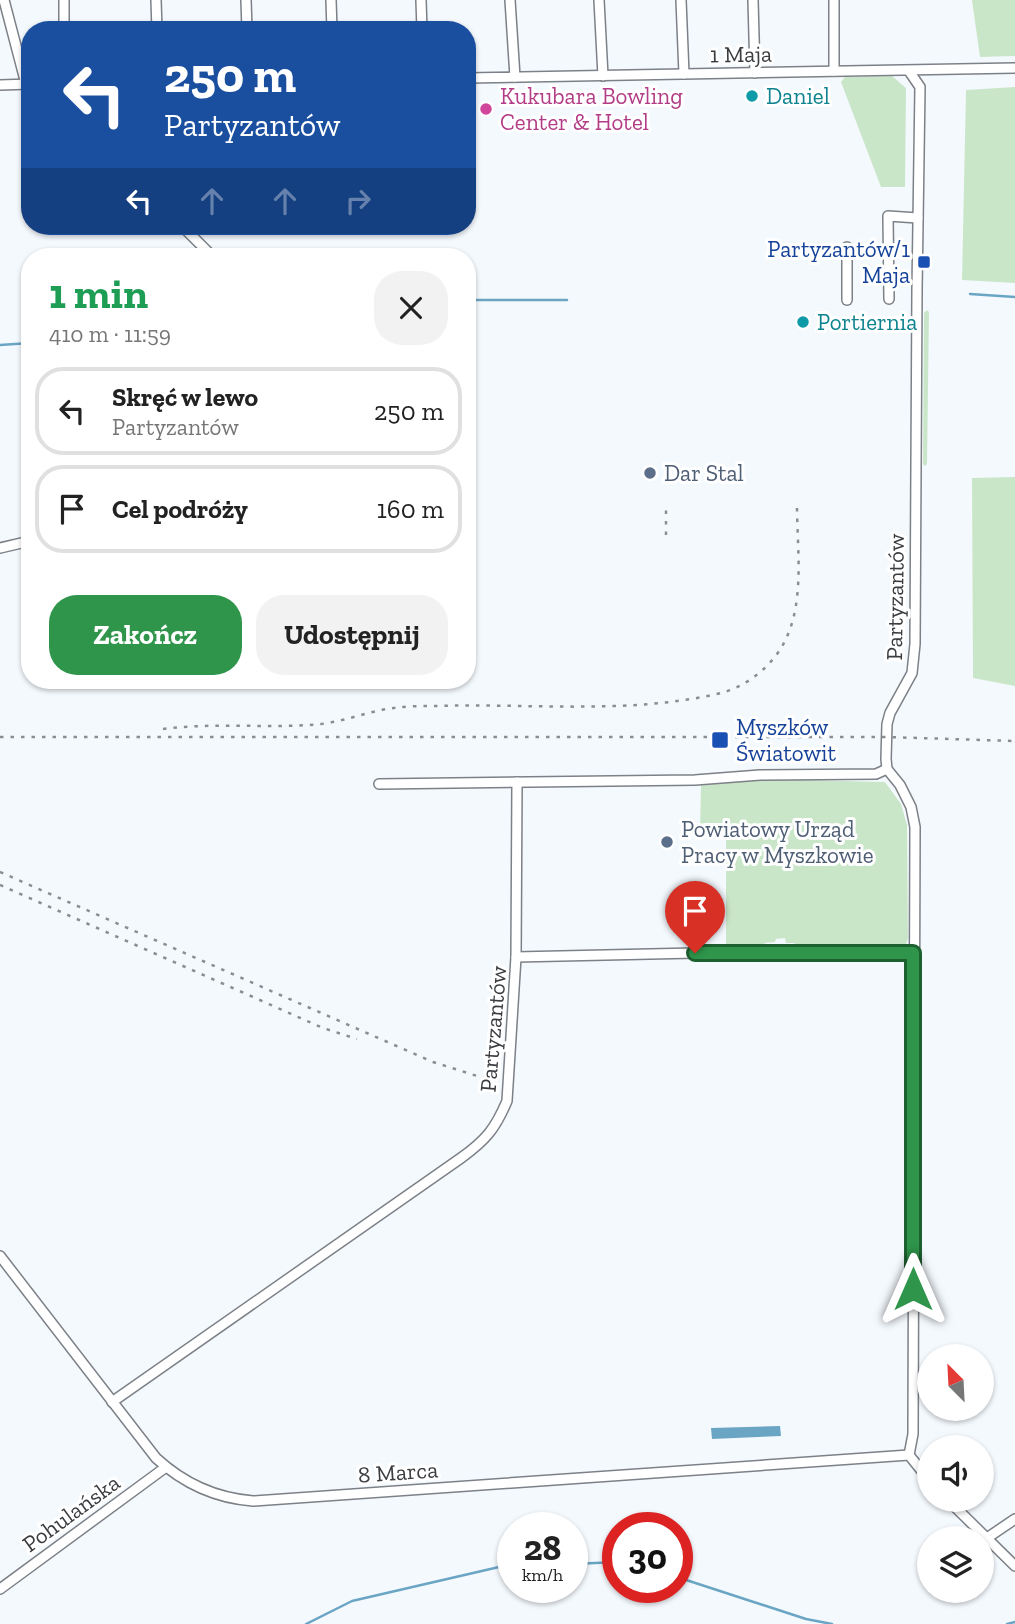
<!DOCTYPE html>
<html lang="pl">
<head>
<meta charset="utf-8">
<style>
  body { margin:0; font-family:"Zilla Slab",serif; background:#f2f2f2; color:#222; height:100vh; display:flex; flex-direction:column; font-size:26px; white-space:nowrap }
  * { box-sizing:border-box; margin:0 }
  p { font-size:23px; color:#767676 }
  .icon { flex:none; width:38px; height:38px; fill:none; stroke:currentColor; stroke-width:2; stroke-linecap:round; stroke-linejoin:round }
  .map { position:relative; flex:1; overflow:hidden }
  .side { position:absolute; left:21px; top:248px; width:455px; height:441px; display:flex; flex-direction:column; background:#fff; border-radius:28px; box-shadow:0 2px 5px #0004 }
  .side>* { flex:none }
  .guide { position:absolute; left:21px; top:21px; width:455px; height:214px; border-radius:28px; box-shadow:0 2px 5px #0004; background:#1a4fa0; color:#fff; overflow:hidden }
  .needle { width:46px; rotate:336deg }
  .controls { position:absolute; left:917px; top:1344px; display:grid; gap:14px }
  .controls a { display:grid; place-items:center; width:77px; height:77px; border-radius:50%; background:#fff; box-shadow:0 2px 5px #0004; font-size:35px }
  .speed { position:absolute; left:497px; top:1512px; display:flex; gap:14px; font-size:35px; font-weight:700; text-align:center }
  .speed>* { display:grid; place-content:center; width:91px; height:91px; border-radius:50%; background:#fff; box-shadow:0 2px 5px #0004; line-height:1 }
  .speed small { font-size:18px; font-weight:400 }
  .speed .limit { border:10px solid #d22; background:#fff; color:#111 }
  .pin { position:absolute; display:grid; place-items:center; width:60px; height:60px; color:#fff; margin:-72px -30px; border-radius:50% 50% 50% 0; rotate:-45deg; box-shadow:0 0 7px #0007 }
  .pin .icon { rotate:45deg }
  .me { position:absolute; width:77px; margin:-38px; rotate:0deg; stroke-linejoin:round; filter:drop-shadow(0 0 5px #0008) }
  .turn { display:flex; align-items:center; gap:24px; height:147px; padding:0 28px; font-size:32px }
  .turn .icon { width:91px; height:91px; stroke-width:2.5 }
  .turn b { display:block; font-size:49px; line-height:60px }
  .lanes { display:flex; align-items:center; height:66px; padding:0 28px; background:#0003; justify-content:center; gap:35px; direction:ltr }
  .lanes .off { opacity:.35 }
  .round { display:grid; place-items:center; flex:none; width:74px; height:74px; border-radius:28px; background:#f2f2f2 }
  .summary { display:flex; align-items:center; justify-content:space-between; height:119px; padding:0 28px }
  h1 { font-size:42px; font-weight:700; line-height:52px; color:#1e9e55 }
  .action { display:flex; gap:14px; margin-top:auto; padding:14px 28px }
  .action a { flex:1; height:80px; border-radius:28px; background:#2e954b; color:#fff; font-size:28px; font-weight:700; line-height:80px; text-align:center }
  .action a+a { background:#f2f2f2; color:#222 }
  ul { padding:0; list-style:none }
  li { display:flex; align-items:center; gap:21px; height:88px; margin:0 14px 10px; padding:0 14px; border:4px solid #e0e0e0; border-radius:28px }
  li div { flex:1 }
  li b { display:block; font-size:26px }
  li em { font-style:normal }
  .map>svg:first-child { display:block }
  .green { fill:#cae6c9 }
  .water { fill:#6ba5c4 }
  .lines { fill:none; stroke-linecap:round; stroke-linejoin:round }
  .stream { stroke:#6ba5c4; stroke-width:2.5 }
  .minor-casing { stroke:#7c8187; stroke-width:12 }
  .minor { stroke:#fff; stroke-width:9 }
  .rail { stroke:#8a8e92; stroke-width:2.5; stroke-dasharray:3.5 7; stroke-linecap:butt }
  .route-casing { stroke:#1e6131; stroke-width:18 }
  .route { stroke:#2e954b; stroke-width:12 }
  .culture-dot { fill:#0f9aa8; stroke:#fff; stroke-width:2.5 }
  .hotel-dot { fill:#d1479c; stroke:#fff; stroke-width:2.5 }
  .transit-dot { fill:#1a4fb4; stroke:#fff; stroke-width:2.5 }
  .service-dot { fill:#5c6f8a; stroke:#fff; stroke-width:2.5 }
  .labels { text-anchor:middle; stroke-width:6; stroke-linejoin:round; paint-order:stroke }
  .street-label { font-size:23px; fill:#3a3c3f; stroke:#fff }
  .hotel-label { font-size:23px; fill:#b23c85; stroke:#fff; text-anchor:start }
  .culture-label { font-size:23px; fill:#0d838f; stroke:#fff; text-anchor:start }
  .transit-label { font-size:23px; fill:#164399; stroke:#fff; text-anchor:end }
  .service-label { font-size:23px; fill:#4e5e75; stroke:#fff; text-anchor:start }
</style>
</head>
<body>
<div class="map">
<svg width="1015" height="1624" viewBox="0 0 1015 1624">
  <rect width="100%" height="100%" fill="#f4f9fe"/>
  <!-- green -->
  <g class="green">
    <path d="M972,0H1015V56L980,57Z"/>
    <path d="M892,76L906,88L905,187H881L841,82L845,77Z"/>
    <path d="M1015,87V283L962,280L966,90Z"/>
    <path d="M927,310L929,312L927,464L925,466L923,464L924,313Z"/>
    <path d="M1015,477V686L973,678L972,478Z"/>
    <path d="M760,779L885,782L901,804L907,825L908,938L906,944L899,948L800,947L794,943H786L785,938L776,939L775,942L765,943L760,948H726V833H700L701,785Z"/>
  </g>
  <!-- water -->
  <path class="water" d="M780,1426L781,1436L712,1439L711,1428Z"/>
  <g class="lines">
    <!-- stream -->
    <g class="stream">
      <path d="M970,294L1015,297"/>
      <path d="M467,300H567"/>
      <path d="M0,345L30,343"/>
      <path d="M572,1564L618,1562"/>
      <path d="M677,1577L806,1619L832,1624"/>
      <path d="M306,1624L352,1601L499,1567L513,1566"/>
      <path d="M1007,1624L1015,1622"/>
    </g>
    <!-- minor casing -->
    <g class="minor-casing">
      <g id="minor">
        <path d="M4,0L26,84L30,88"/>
        <path d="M64,0V30"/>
        <path d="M156,0L157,30"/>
        <path d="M246,0L247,30"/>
        <path d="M331,0L332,30"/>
        <path d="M421,0L422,30"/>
        <path d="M510,0L515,77"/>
        <path d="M599,0L603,76"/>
        <path d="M681,0L684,74"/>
        <path d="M753,0L755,73"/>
        <path d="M834,0V71"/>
        <path d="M909,71L920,87L917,290L915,644L912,673L890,713L887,724L886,759L887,769L900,785L911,807L915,827L913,1434L909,1455"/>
        <path d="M467,78L1015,68"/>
        <path d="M0,85L30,84"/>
        <path d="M182,226L213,257"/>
        <path d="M847,247V300"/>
        <path d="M889,299L888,216L918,218"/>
        <path d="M0,548L30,541"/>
        <path d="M379,784L695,780L760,775L876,774L887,769"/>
        <path d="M516,957L695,953H913"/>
        <path d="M0,1256L156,1458C184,1484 215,1498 253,1501L909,1455"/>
        <path d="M112,1402L461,1158C486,1140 495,1129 507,1101L516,957L517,782"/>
        <path d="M909,1455L929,1480"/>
        <path d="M948,1500L1015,1566"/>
        <path d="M987,1538L1015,1519"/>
        <path d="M0,1589L166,1467"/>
      </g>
    </g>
    <!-- minor -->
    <use href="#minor" class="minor"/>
    <!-- rail -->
    <g class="rail">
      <path d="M666,535V506"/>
      <path d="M163,729C216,722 269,729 321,724C346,721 369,711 394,708C407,706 422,706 436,706C530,703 629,715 721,693C742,688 764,672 777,654C807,613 797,553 797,505"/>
      <path d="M0,737H886L1015,741"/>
      <path d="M0,872L433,1062L493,1081"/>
      <path d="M0,885L323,1028L357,1039"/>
    </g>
  </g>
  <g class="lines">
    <!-- route casing -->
    <g class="route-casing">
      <path id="route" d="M695,953H913V1289"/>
    </g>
    <!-- route -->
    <use href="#route" class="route"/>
  </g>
  <!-- markers -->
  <g class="culture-dot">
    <circle cx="752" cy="96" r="7"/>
    <circle cx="803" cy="322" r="7"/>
  </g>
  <circle class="hotel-dot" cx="486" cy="109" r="7"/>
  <g class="transit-dot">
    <rect x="917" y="255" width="14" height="14" rx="3.5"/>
    <rect x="711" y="731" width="18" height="18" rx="3.5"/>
  </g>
  <g class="service-dot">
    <circle cx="650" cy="473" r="7"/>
    <circle cx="667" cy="842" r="7"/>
  </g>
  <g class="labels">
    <!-- street labels -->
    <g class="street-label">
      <text transform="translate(741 54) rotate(-1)" y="8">1 Maja</text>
      <text transform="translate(895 597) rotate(-89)" y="8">Partyzantów</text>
      <text transform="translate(493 1029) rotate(-85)" y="8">Partyzantów</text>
      <text transform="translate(398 1472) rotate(-4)" y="8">8 Marca</text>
      <text transform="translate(71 1513) rotate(-36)" y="8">Pohulańska</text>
    </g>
    <!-- hotel labels -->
    <g class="hotel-label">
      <text x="500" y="104">Kukubara Bowling<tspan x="500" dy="26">Center &amp; Hotel</tspan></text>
    </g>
    <!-- culture labels -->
    <g class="culture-label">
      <text x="766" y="104">Daniel</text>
      <text x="817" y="330">Portiernia</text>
    </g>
    <!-- transit labels -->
    <g class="transit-label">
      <text x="910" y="257">Partyzantów/1<tspan x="910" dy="26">Maja</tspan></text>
      <text x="736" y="735" text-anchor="start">Myszków<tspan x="736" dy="26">Światowit</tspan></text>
    </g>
    <!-- service labels -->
    <g class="service-label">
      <text x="664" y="481">Dar Stal</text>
      <text x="681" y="837">Powiatowy Urząd<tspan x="681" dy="26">Pracy w Myszkowie</tspan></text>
    </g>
  </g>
</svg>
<div class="controls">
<a><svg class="needle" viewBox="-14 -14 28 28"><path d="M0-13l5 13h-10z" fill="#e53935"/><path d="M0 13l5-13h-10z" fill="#767676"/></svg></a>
<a><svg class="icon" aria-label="sound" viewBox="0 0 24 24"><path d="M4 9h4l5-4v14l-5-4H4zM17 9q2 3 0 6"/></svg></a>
<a><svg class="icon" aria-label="layers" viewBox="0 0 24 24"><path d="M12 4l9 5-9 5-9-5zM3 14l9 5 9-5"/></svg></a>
</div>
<div class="speed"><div>28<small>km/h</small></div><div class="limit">30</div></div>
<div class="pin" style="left:695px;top:953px;background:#d93025"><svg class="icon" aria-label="arrive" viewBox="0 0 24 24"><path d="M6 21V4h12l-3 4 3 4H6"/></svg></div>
<svg class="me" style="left:913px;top:1289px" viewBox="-20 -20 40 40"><path d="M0-17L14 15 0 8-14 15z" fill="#2e954b" stroke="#fff" stroke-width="4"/></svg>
<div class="guide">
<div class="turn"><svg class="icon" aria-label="left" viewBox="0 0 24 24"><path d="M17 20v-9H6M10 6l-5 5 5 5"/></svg><div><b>250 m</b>Partyzantów</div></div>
<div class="lanes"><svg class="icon" aria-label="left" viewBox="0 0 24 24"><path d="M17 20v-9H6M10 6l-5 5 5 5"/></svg><svg class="icon off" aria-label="ahead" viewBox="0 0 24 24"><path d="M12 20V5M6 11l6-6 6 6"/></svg><svg class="icon off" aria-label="ahead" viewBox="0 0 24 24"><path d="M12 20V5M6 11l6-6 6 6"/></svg><svg class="icon off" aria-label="right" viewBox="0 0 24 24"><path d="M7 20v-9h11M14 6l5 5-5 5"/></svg></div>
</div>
<section class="side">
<div class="summary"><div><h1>1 min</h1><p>410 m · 11:59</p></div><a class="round"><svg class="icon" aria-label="close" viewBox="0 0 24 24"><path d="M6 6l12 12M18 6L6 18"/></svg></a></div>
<ul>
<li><svg class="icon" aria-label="left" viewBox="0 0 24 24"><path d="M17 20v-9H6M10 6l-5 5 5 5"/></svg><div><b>Skręć w lewo</b><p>Partyzantów</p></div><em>250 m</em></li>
<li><svg class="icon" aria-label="arrive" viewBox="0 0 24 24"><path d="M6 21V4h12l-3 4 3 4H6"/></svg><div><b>Cel podróży</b></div><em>160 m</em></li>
</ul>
<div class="action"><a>Zakończ</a><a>Udostępnij</a></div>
</section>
</div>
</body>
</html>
